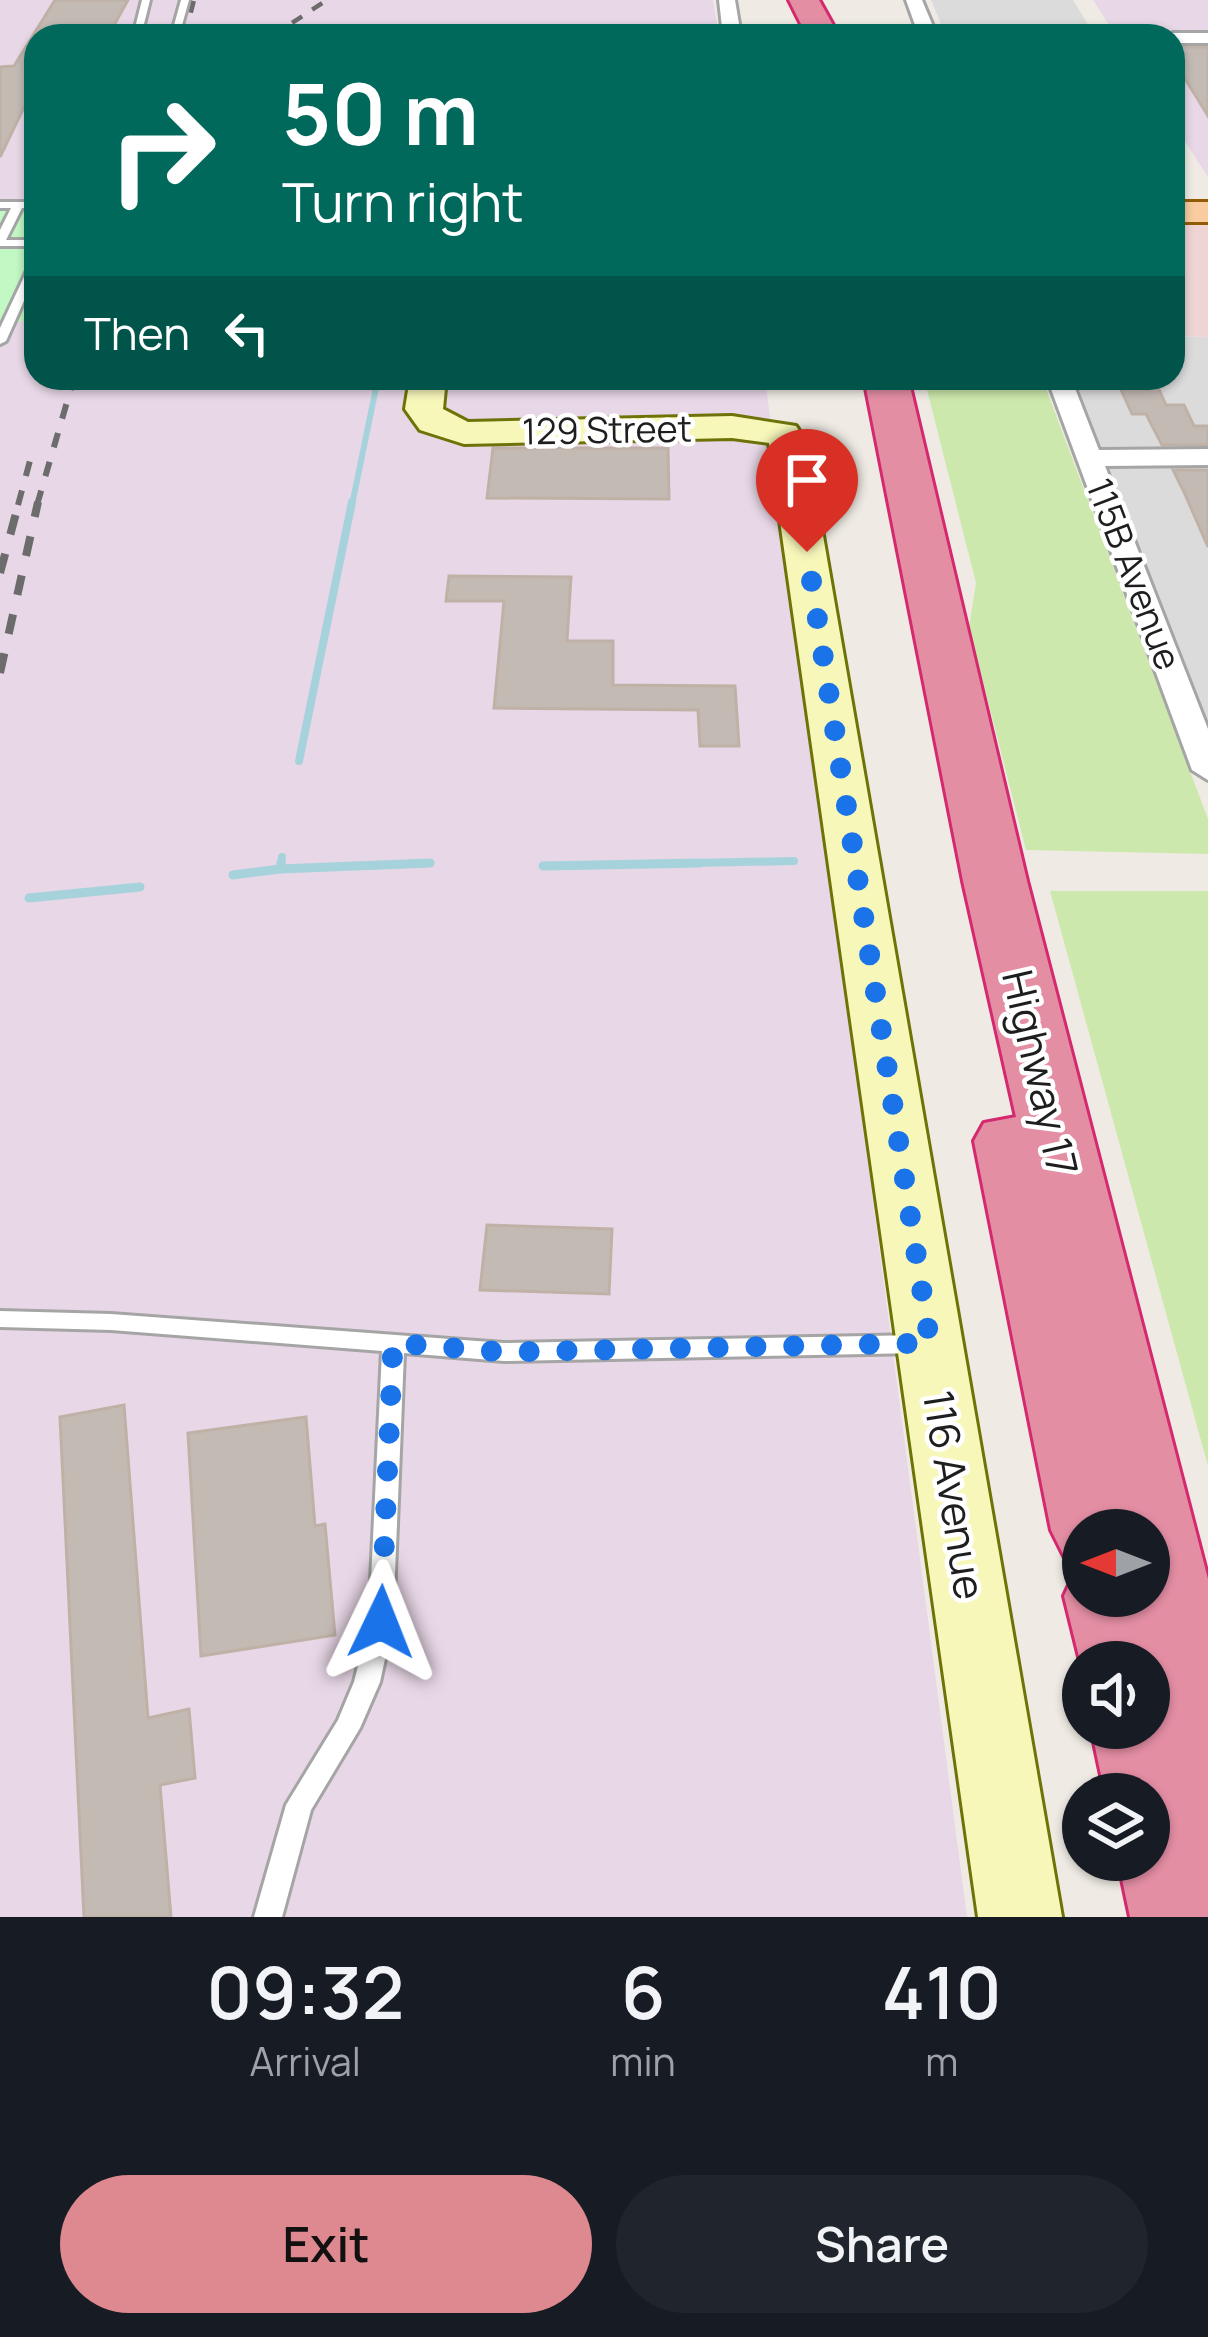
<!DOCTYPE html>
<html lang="en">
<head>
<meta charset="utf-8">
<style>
  body { margin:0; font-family:Manrope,sans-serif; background:#20242c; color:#f1f3f6; height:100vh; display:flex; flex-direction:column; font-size:45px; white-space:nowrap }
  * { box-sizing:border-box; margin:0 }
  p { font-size:39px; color:#9ea1a6 }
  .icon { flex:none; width:66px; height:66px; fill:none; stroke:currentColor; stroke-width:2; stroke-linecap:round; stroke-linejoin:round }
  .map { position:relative; height:1917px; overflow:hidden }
  .panel { display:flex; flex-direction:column; background:#171b24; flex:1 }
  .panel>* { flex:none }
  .guide { position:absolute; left:24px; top:24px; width:1161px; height:366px; border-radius:36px; box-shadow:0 3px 9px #0004; background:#00695c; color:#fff; overflow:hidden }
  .needle { width:78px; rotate:270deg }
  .fabs { position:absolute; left:1062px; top:1509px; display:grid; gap:24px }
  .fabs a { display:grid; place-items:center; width:108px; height:108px; border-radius:50%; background:#171b24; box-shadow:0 3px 9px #0004; font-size:60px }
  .pin { position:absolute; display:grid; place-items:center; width:102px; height:102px; color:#fff; margin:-123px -51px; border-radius:50% 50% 50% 0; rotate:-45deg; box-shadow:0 0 12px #0007 }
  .pin .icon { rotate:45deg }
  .me { position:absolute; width:132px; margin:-66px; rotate:2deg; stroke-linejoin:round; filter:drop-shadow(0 0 9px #0008) }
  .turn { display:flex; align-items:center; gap:42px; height:252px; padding:0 60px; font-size:54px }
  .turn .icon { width:156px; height:156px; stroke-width:2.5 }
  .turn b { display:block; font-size:84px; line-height:102px }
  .then { display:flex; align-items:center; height:114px; padding:0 60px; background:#0003; gap:24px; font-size:45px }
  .eta { display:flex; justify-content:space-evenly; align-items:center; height:204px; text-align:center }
  .eta b { font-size:72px; font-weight:600; line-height:84px }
  .cta { display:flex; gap:24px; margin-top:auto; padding:24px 60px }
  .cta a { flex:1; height:138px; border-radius:72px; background:#de888f; color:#111; font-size:48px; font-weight:600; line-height:138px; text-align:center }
  .cta a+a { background:#20242c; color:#f1f3f6 }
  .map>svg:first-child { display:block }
  .residential { fill:#dcdbdb }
  .commercial { fill:#efd4d5 }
  .industrial { fill:#e8d7e6 }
  .grass { fill:#cde8ac }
  .park { fill:#c2f8c3 }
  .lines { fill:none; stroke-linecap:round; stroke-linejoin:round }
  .stream-far2 { stroke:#a6d3db; stroke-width:6 }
  .stream-far1 { stroke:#a6d3db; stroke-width:8 }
  .stream { stroke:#a6d3db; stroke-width:9 }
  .building { fill:#c3bab4; stroke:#c0b1a7; stroke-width:3 }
  .lane-casing { stroke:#a5a5a5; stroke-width:6 }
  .street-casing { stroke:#a5a5a5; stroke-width:6 }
  .secondary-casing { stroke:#6e7308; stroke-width:6 }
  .primary-casing { stroke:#945b04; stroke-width:6 }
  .highway-casing { stroke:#d5296f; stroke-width:6 }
  .lane { fill:#fff; fill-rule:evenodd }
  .street { fill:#fff; fill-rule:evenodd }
  .secondary { fill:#f8f7ba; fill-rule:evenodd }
  .primary { fill:#f9cc9f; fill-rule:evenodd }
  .highway { fill:#e48ea4; fill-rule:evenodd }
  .rail-far2 { stroke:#6c6c6c; stroke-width:4.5; stroke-dasharray:12 12; stroke-linecap:butt }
  .rail-far1 { stroke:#6c6c6c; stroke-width:6; stroke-dasharray:15 15; stroke-linecap:butt }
  .rail { stroke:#6c6c6c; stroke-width:8; stroke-dasharray:20 20; stroke-linecap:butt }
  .route { stroke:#1a73e8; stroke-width:21; stroke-dasharray:0 37.8 }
  .labels { text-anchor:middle; stroke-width:9; stroke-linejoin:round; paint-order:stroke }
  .far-street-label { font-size:36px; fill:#1e1e1e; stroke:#fff }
  .street-label { font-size:42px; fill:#1e1e1e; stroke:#fff }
</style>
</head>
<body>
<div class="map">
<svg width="1208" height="1917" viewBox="0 0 1208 1917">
  <rect width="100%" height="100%" fill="#efebe4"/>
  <!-- residential -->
  <g class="residential">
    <path d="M931,0H1073L1095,36H946Z"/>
    <path d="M1173,336L1208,337V727L1070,378H1173Z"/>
  </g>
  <!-- commercial -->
  <path class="commercial" d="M1173,218H1208V337L1185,336L1173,313Z"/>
  <!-- industrial -->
  <g class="industrial">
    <path d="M0,0H713L719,36H36V378H765L967,1917H0Z"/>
    <path d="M1093,0H1208V177L1173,123V36H1116Z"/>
  </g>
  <!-- grass -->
  <g class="grass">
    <path d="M924,378H1042L1208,819V854L1026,850L969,627L976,583Z"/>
    <path d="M1050,891H1208V1466Z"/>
  </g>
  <!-- park -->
  <path class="park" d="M0,200H36V291L22,322L0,323Z"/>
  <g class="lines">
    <!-- stream-far2 -->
    <path class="stream-far2" d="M352,505L378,378"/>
    <!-- stream-far1 -->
    <g class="stream-far1">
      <path d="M299,761L352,502"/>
      <path d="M281,866L282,857"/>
      <path d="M358,866L430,863"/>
      <path d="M549,866L794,861"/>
    </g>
    <!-- stream -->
    <g class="stream">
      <path d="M543,866L700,863"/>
      <path d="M280,869L430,863"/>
      <path d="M233,875L280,869L281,863"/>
      <path d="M29,898L140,887"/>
    </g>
  </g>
  <!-- building -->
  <g class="building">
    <path d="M55,0H128L113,27H104L98,36H36V97H29L0,157V67L14,66Z"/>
    <path d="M1173,47H1208V116L1173,59Z"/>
    <path d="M1119,385H1157L1166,405H1184L1194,426H1208V445H1162L1146,414H1132Z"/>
    <path d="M493,448H668L669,499L487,498Z"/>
    <path d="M1173,470H1208V547L1184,492Z"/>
    <path d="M449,576L571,577L567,641H613V685L735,686L739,746H700L698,710L494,708L504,601H446Z"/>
    <path d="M487,1225L612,1229L609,1294L480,1290Z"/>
    <path d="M124,1405L148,1718L189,1709L195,1778L160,1785L171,1917H84L60,1417Z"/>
    <path d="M306,1417L315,1526L325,1524L335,1635L201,1656L188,1433Z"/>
  </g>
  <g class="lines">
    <!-- lane casing -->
    <g class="lane-casing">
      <g id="lane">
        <path d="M142,0H150L141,36H133Z"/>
        <path d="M181,0H189L179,36H171Z"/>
        <path d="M0,202H36V208H22L6,240H36V246H0V230L11,208H0Z"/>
        <path d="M36,259V274L6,341L0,344V328L31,262Z"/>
        <path d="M0,1311L111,1314L504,1343L920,1335L928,1338L931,1344L928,1350L920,1353L504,1361L404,1353L393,1622L380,1682L360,1728L311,1810L282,1917H254L286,1805L338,1720L354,1682L369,1622L382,1351L111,1330L0,1327Z"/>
      </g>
    </g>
    <!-- street casing -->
    <g class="street-casing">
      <g id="street">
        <path d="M719,0H735L741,36H723Z"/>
        <path d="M906,0H922L937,36H919Z"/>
        <path d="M1173,33H1208V43H1173V36H1166Z"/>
        <path d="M1047,378H1071L1099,450L1208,449V465L1105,466L1208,729V780L1192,770Z"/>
      </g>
    </g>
    <!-- secondary casing -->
    <g class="secondary-casing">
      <path id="secondary" d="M410,378H446L443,409L468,422L732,416L796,426L807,443L1062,1917H978L769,443L732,438L464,444L420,430L405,409Z"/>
    </g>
    <!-- primary casing -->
    <g class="primary-casing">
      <rect id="primary" x="1173" y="202" width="35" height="20"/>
    </g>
    <!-- highway casing -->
    <g class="highway-casing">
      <g id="highway">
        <path d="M789,0H819L839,36H807Z"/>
        <path d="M864,378H908L1027,881L1208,1579V1917H1130L1118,1860H1149V1794H1105L1091,1728H1149V1662H1083V1673L1064,1596L1077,1568L1083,1566V1596H1149V1530H1083V1563L1064,1556L1051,1530L974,1141L984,1123L1016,1117L963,881Z"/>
      </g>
    </g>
    <!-- lane -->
    <use href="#lane" class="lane"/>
    <!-- street -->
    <use href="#street" class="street"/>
    <!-- secondary -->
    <use href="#secondary" class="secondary"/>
    <!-- primary -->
    <use href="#primary" class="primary"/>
    <!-- highway -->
    <use href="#highway" class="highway"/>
    <!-- rail-far2 -->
    <g class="rail-far2">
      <path d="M185,36L194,0"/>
      <path d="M272,36L327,0"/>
    </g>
    <!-- rail-far1 -->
    <g class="rail-far1">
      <path d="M18,505L31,457"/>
      <path d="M37,505L74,378"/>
    </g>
    <!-- rail -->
    <g class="rail">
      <path d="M0,573L19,502"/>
      <path d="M0,673L38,502"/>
    </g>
  </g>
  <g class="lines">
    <!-- route -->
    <path class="route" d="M381,1622L393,1343L504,1352L930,1343L807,552"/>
  </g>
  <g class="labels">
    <!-- far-street labels -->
    <g class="far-street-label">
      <text transform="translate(607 430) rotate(-1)" y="13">129 Street</text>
      <text transform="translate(1134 574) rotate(69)" y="13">115B Avenue</text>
    </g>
    <!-- street labels -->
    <g class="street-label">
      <text transform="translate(1040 1073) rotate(77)" y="15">Highway 17</text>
      <text transform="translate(954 1495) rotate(81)" y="15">116 Avenue</text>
    </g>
  </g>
</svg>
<div class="fabs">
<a><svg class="needle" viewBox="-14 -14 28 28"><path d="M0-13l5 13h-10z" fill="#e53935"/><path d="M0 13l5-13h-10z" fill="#9ea1a6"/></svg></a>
<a><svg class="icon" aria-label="sound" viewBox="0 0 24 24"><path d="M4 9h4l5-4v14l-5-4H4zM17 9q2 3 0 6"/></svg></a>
<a><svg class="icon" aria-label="layers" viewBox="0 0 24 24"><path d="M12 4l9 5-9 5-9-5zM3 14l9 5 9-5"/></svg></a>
</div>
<div class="pin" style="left:807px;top:552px;background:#d93025"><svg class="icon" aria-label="arrive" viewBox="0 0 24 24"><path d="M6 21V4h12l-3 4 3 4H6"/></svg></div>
<svg class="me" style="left:381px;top:1622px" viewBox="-20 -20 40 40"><path d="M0-17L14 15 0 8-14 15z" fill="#1a73e8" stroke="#fff" stroke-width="4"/></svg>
<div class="guide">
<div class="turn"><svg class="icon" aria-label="right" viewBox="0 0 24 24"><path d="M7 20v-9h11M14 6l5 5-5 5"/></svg><div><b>50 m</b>Turn right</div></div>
<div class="then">Then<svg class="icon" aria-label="left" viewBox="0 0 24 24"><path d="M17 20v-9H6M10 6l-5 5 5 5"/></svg></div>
</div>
</div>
<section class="panel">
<div class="eta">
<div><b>09:32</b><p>Arrival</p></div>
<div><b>6</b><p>min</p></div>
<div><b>410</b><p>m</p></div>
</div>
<div class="cta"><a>Exit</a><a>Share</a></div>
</section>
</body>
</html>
